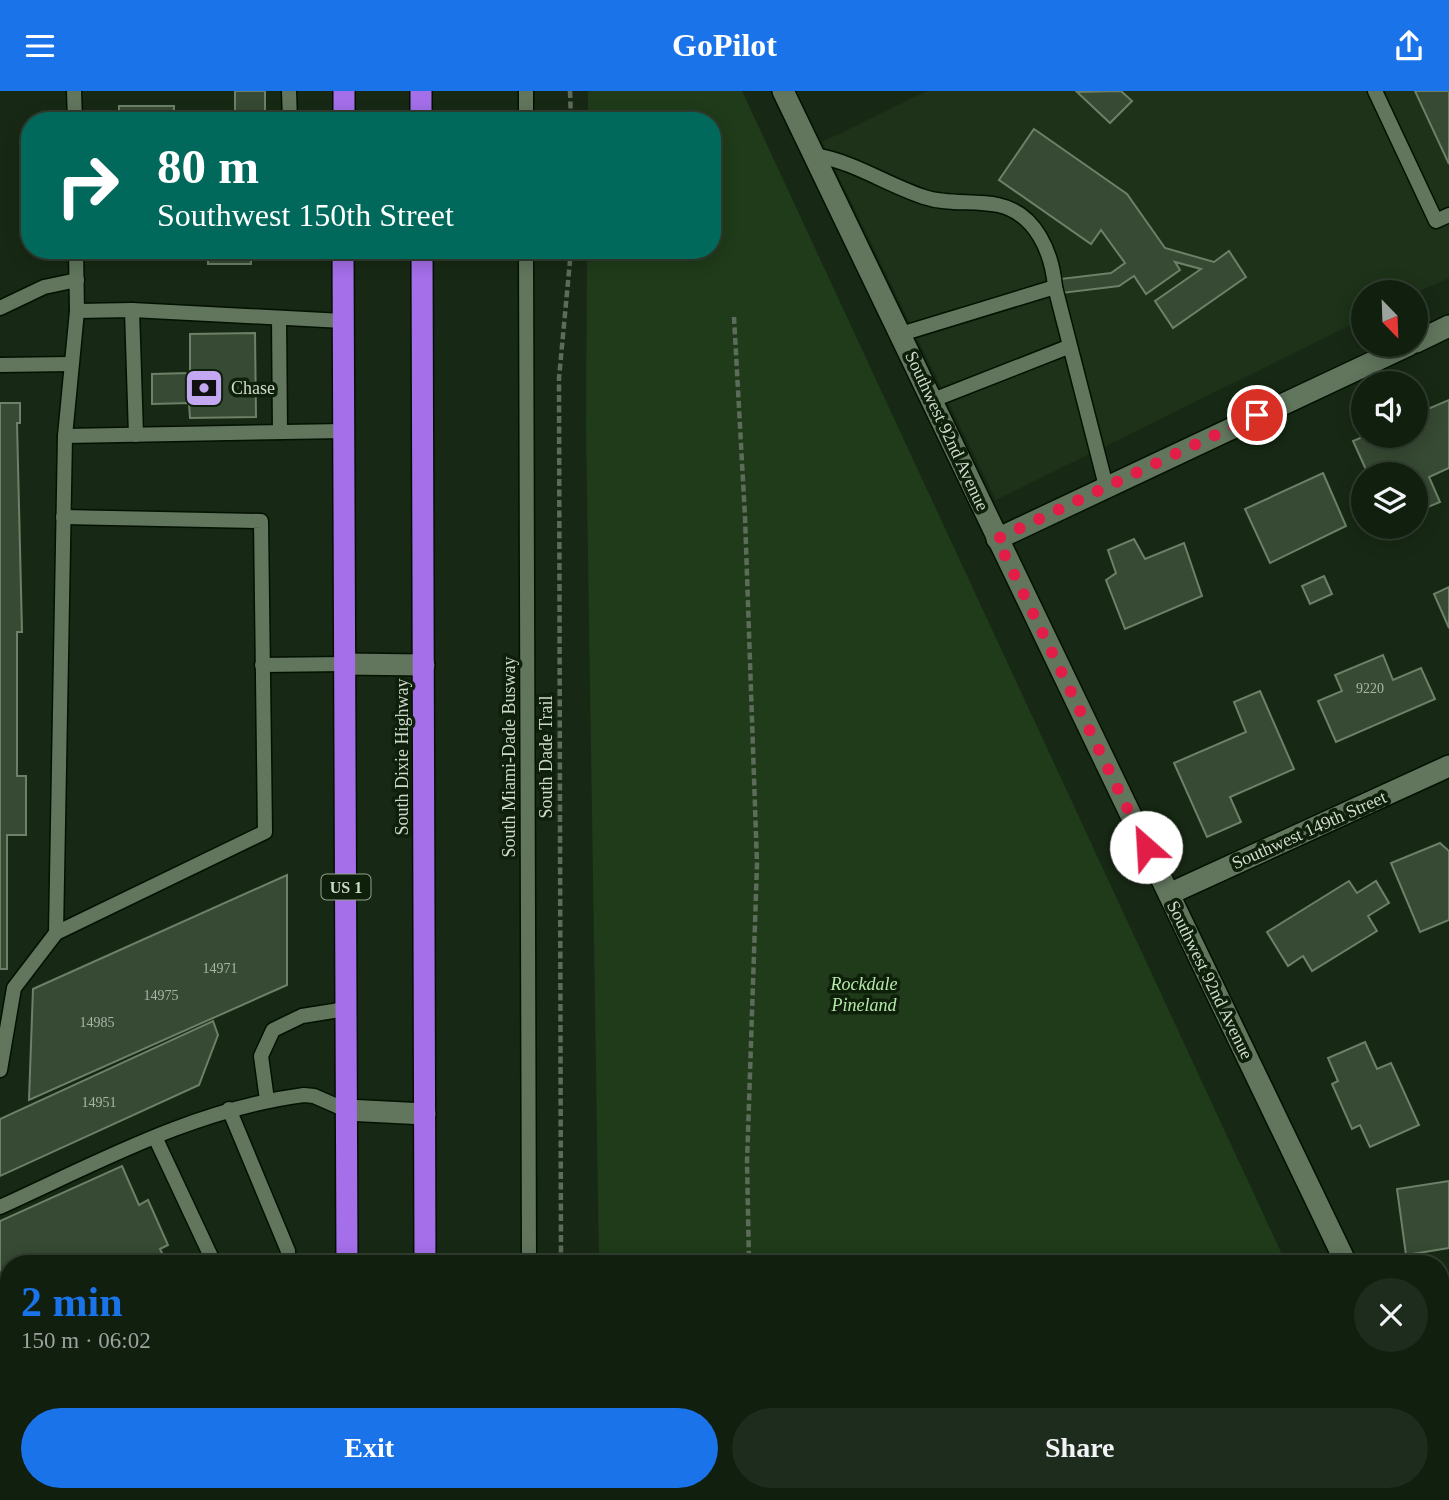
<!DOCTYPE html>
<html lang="en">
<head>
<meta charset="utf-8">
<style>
  body { margin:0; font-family:"Times New Roman",serif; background:#1e2c1d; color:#f1f3f6; height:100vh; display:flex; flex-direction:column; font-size:26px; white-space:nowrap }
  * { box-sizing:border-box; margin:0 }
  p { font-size:23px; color:#9ca29e }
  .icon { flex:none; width:38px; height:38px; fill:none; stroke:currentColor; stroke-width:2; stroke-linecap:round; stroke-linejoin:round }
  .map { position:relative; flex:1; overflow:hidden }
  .drawer { position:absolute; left:0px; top:1164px; width:1449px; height:247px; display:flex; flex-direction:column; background:#111f0f; border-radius:28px 28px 0 0; box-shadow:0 4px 18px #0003,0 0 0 2px #303d2f }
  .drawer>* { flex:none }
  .banner { position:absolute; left:21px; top:21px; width:700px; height:147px; border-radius:28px; box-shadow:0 4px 18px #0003,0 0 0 2px #303d2f; background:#00695c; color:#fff; overflow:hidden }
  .needle { width:46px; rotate:157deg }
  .controls { position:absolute; left:1351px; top:189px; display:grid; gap:14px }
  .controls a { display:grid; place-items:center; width:77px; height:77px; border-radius:50%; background:#111f0f; box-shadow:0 4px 18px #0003,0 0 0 2px #303d2f; font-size:35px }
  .pin { position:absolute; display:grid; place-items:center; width:60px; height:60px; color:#fff; margin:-30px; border:4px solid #fff; border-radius:50%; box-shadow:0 2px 7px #0007 }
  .me { position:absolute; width:77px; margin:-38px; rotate:334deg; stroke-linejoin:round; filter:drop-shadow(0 0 5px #0008) }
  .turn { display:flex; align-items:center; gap:24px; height:147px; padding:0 21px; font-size:32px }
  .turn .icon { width:91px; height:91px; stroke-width:2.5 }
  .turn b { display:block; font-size:49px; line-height:60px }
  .round { display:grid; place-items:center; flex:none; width:74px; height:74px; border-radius:37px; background:#1e2c1d }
  .summary { display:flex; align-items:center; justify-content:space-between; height:119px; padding:0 21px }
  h1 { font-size:42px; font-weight:800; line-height:52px; color:#1a73e8 }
  .cta { display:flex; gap:14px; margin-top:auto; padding:14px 21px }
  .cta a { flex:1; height:80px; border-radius:42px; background:#1a73e8; color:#fff; font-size:28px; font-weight:800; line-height:80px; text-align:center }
  .cta a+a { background:#1e2c1d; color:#f1f3f6 }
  header { display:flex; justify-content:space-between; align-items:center; height:91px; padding:0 21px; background:#1a73e8; color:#fff; font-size:32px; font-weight:800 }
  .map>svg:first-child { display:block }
  .built { fill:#1d3218 }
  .green { fill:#1f3b19 }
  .building { fill:#374a33; stroke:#6c8167; stroke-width:2 }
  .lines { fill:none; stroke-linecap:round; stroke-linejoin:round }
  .lane-casing { stroke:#031101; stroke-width:17 }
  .street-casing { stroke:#031101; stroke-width:24 }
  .secondary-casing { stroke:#031101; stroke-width:24 }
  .highway-casing { stroke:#031101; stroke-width:24 }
  .path { stroke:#5d6c5a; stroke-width:4.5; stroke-dasharray:7 3.5; stroke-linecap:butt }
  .lane { stroke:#61765d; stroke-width:14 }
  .street { stroke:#61765d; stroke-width:21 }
  .secondary { stroke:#61765d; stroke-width:21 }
  .highway { stroke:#a46fe9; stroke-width:21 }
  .route { stroke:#e11d48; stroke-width:12; stroke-dasharray:0 21.6 }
  .labels { text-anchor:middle; stroke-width:7; stroke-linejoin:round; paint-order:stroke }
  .number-label { font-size:14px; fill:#a9b6a6 }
  .shield { fill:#0e1f0a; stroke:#95a292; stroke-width:2 }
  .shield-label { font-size:16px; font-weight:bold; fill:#cfdacc }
  .poi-label { font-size:18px; fill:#cfdacc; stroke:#0e1f0a; text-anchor:start }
  .street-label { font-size:18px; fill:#cfdacc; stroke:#0e1f0a }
  .park-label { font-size:18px; font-style:italic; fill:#b4e9a9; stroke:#0e1f0a }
</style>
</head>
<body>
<header><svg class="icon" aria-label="menu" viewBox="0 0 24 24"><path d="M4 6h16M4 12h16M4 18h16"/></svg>GoPilot<svg class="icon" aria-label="share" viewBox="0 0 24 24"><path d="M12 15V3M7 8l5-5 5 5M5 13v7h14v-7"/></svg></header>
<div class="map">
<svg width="1449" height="1409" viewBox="0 0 1449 1409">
  <rect width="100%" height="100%" fill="#172914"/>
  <!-- built -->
  <path class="built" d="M927,0H1449V187L1416,202L1363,201V228L996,409L822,51Z"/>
  <!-- green -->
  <g class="green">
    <path d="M588,0H742L1286,1172H599L586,339L587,159H712V30H588Z"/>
    <path d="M602,1402H1394L1397,1409H602Z"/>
  </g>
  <!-- building -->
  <g class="building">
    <rect x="235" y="0" width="30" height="30"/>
    <path d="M1121,0L1132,10L1110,32L1077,1Z"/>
    <path d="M1415,0H1449V73Z"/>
    <rect x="119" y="15" width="55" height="15"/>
    <path d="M1034,38L1127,103L1165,157L1214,171L1229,160L1246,186L1173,237L1155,210L1201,178L1175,171L1180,179L1146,203L1134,185L1119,195L1062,202L1060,188L1111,182L1125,172L1101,139L1091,153L999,89Z"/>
    <rect x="208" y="159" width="43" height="14"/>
    <path d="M255,242L256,326L190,327L189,312L152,313V283L190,282V243Z"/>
    <path d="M1449,309V377L1429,386L1440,411L1416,421V383H1368L1353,350L1365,345H1416V323Z"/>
    <path d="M0,312H20V332H17L22,541H17V685H26V744H7V878H0Z"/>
    <path d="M1323,382L1346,435L1270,472L1245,418Z"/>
    <path d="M1134,448L1145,468L1184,452L1202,505L1125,538L1106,489L1116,482L1108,459Z"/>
    <path d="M1324,485L1332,503L1310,513L1302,495Z"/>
    <path d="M1449,496V537L1434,503Z"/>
    <path d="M1383,564L1393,589L1421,577L1435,608L1336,651L1318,610L1342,600L1335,584Z"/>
    <path d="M1260,600L1294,678L1230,706L1241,731L1207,746L1174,672L1246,641L1234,611Z"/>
    <path d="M1440,752L1449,760V829L1420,841L1391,772Z"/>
    <path d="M287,784V894L29,1009L33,898Z"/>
    <path d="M1349,790L1357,802L1376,790L1389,812L1368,825L1377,840L1312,880L1303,865L1288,875L1267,841Z"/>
    <path d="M213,930L218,944L199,994L0,1085V1028Z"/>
    <path d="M1365,951L1377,978L1391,972L1419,1034L1370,1056L1360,1034L1352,1038L1332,993L1338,990L1328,967Z"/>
    <path d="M122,1075L139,1114L148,1109L168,1154L160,1158L167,1172H9V1271L0,1275V1130Z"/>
    <path d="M1449,1090V1157L1406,1164L1397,1098Z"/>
    <path d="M21,1402H251V1409H6Z"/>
  </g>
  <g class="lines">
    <!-- lane casing -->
    <g class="lane-casing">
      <g id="lane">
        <path d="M74,0L75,30"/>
        <path d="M289,0L290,30"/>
        <path d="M526,0V30"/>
        <path d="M1375,0L1436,130L1449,124"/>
        <path d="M814,64C855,71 885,93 924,106C948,114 974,109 998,114C1036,122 1052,162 1055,196"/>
        <path d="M526,159L529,1172"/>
        <path d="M0,217L44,196L77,189"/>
        <path d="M132,219L136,344"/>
        <path d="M77,220L132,219L343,230"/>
        <path d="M279,227L280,341"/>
        <path d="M901,243L1055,196L1106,395"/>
        <path d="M0,274L71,273"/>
        <path d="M933,309L1068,256"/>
        <path d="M65,345L344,340"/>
        <path d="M262,574L345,573"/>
        <path d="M56,842L265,741L261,430L63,426"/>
        <path d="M0,979L14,897L56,842L65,345L77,220L76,159"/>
        <path d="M267,1009L261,965L273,939L302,925L346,918"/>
        <path d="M229,1018L288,1160V1172"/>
        <path d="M155,1046L214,1172"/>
        <path d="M0,1116C99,1071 195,1018 304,1004L314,1005L346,1019"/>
        <path d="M0,1326L9,1322"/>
        <path d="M0,1385L9,1382"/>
        <path d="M283,1402V1409"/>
        <path d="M530,1402V1409"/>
      </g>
    </g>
    <!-- street casing -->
    <g class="street-casing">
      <g id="street">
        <path d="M1416,251L1449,235"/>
        <path d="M997,448L1409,254"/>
        <path d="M345,573L424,574"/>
        <path d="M1169,803L1449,675"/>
        <path d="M346,1019L425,1023"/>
        <path d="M1440,1286L1449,1281"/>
      </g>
    </g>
    <!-- secondary casing -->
    <g class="secondary-casing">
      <g id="secondary">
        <path d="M783,0L1346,1172"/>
        <path d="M1440,1373L1449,1391"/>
      </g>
    </g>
    <!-- highway casing -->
    <g class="highway-casing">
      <g id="highway">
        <path d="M421,0V30"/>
        <path d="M344,30V0"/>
        <path d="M343,159L347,1172"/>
        <path d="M422,159L425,1172"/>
        <path d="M348,1402V1409"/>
        <path d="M425,1402V1409"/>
      </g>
    </g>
    <!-- path -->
    <g class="path">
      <path d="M570,0L571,30"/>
      <path d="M734,226L745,426L757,773L747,1071L749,1172"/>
      <path d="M561,1172L559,287L571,159"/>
      <path d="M562,1402V1409"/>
      <path d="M753,1402V1409"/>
    </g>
    <!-- lane -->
    <use href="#lane" class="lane"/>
    <!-- street -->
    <use href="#street" class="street"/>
    <!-- secondary -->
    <use href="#secondary" class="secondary"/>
    <!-- highway -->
    <use href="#highway" class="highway"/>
  </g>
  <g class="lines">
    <!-- route -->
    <path class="route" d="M1146,756L997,448L1257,324"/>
  </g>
  <!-- icons -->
  <defs>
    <g id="bank-square" transform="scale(2.0125)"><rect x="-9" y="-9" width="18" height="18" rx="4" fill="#c4a7f1" stroke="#0e1f0a"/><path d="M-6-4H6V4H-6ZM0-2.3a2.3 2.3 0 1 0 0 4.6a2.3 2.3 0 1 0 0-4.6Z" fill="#111"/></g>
  </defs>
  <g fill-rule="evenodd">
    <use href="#bank-square" x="204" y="297"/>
  </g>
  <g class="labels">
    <!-- number labels -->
    <g class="number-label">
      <text x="1370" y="602">9220</text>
      <text x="220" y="882">14971</text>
      <text x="161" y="909">14975</text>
      <text x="97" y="936">14985</text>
      <text x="99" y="1016">14951</text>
    </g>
    <!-- shield labels -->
    <rect class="shield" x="321.5" y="783.5" width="49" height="25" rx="5"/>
    <g class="shield-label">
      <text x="346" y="802">US 1</text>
    </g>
    <!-- poi labels -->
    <g class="poi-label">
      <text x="231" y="303">Chase</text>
    </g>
    <!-- street labels -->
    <g class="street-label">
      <text transform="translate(947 340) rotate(65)" y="6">Southwest 92nd Avenue</text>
      <text transform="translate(402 666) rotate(-90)" y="6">South Dixie Highway</text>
      <text transform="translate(509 666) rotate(-90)" y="6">South Miami-Dade Busway</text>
      <text transform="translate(546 666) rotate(-90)" y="6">South Dade Trail</text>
      <text transform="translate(1309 739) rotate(-24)" y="6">Southwest 149th Street</text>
      <text transform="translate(1210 889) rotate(64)" y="6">Southwest 92nd Avenue</text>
    </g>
    <!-- park labels -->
    <g class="park-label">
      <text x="864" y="899">Rockdale<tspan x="864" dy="21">Pineland</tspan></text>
    </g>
  </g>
</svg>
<div class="controls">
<a><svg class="needle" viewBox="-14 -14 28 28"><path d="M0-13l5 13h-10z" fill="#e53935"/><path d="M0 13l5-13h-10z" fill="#9ca29e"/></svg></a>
<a><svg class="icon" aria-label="sound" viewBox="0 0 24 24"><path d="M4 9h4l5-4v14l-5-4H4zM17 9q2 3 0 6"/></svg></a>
<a><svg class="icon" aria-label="layers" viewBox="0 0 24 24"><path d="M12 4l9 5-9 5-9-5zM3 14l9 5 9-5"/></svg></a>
</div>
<div class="pin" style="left:1257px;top:324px;background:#d93025"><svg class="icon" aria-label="arrive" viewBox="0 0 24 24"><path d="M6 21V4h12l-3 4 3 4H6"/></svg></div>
<svg class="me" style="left:1146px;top:756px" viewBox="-20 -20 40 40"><circle r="19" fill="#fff"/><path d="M0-13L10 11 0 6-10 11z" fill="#e11d48"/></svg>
<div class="banner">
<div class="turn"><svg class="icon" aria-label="right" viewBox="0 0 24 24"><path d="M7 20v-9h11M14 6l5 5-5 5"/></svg><div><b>80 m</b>Southwest 150th Street</div></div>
</div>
<section class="drawer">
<div class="summary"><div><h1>2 min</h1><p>150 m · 06:02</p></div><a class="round"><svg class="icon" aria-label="close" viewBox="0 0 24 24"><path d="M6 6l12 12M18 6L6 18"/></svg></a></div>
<div class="cta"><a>Exit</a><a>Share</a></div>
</section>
</div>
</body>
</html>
